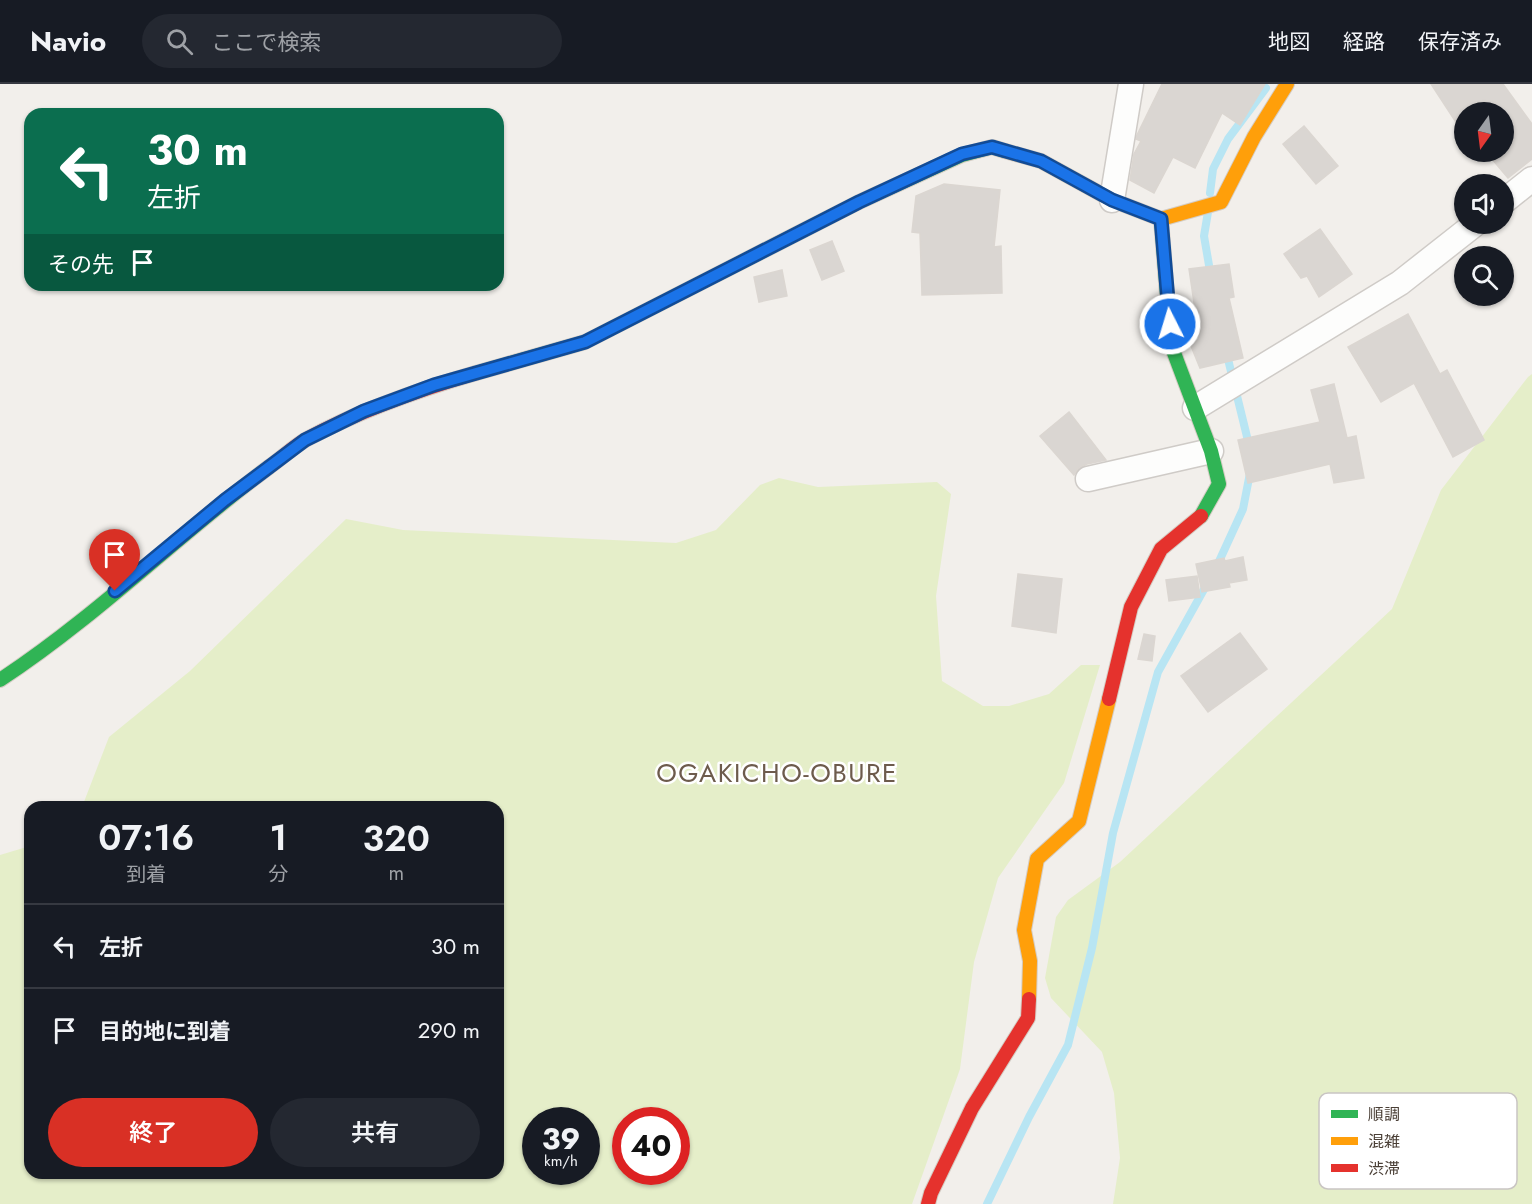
<!DOCTYPE html>
<html lang="ja">
<head>
<meta charset="utf-8">
<style>
  body { margin:0; font-family:Jost,"Noto Sans JP",sans-serif; background:#242831; color:#f1f3f6; height:100vh; display:flex; flex-direction:column; font-size:22px; white-space:nowrap }
  * { box-sizing:border-box; margin:0 }
  p { font-size:20px; color:#9ea1a6 }
  .icon { flex:none; width:33px; height:33px; fill:none; stroke:currentColor; stroke-width:2; stroke-linecap:round; stroke-linejoin:round }
  .map { position:relative; flex:1; overflow:hidden }
  .drawer { position:absolute; left:24px; top:717px; width:480px; height:378px; display:flex; flex-direction:column; background:#171b24; border-radius:18px; box-shadow:0 2px 4px #0004 }
  .drawer>* { flex:none }
  .banner { position:absolute; left:24px; top:24px; width:480px; height:183px; border-radius:18px; box-shadow:0 2px 4px #0004; background:#0b6e4f; color:#fff; overflow:hidden }
  .needle { width:39px; rotate:194deg }
  .controls { position:absolute; left:1454px; top:18px; display:grid; gap:12px }
  .controls a { display:grid; place-items:center; width:60px; height:60px; border-radius:50%; background:#171b24; box-shadow:0 2px 4px #0004; font-size:30px }
  .speed { position:absolute; left:522px; top:1023px; display:flex; gap:12px; font-size:30px; font-weight:700; text-align:center }
  .speed>* { display:grid; place-content:center; width:78px; height:78px; border-radius:50%; background:#171b24; box-shadow:0 2px 4px #0004; line-height:1 }
  .speed small { font-size:15px; font-weight:400 }
  .speed .limit { border:9px solid #d22; background:#fff; color:#111 }
  .pin { position:absolute; display:grid; place-items:center; width:51px; height:51px; color:#fff; margin:-62px -26px; border-radius:50% 50% 50% 0; rotate:-45deg; box-shadow:0 0 6px #0007 }
  .pin .icon { rotate:45deg }
  .me { position:absolute; width:66px; margin:-33px; rotate:355deg; stroke-linejoin:round; filter:drop-shadow(0 0 4px #0008) }
  .turn { display:flex; align-items:center; gap:21px; height:126px; padding:0 24px; font-size:27px }
  .turn .icon { width:78px; height:78px; stroke-width:2.5 }
  .turn b { display:block; font-size:42px; line-height:51px }
  .then { display:flex; align-items:center; height:57px; padding:0 24px; background:#0003; gap:12px; font-size:22px }
  .eta { display:flex; justify-content:space-evenly; align-items:center; height:102px; text-align:center }
  .eta b { font-size:36px; font-weight:600; line-height:42px }
  .cta { display:flex; gap:12px; margin-top:auto; padding:12px 24px }
  .cta a { flex:1; height:69px; border-radius:36px; background:#d93025; color:#fff; font-size:24px; font-weight:600; line-height:69px; text-align:center }
  .cta a+a { background:#242831; color:#f1f3f6 }
  ul { padding:0; list-style:none }
  li { display:flex; align-items:center; gap:18px; height:84px; padding:0 24px; border-top:2px solid #363941 }
  li div { flex:1 }
  li b { display:block; font-size:22px }
  li em { font-style:normal }
  header { display:flex; align-items:center; gap:36px; box-sizing:border-box; height:84px; padding:0 30px; background:#171b24; border-bottom:2px solid #363941 }
  header strong { font-size:28px }
  nav { display:flex; gap:33px; margin-inline-start:auto; font-size:21px }
  .search { width:420px; height:54px; background:#242831; display:flex; align-items:center; gap:15px; box-sizing:border-box; padding:0 21px; border-radius:33px; color:#9ea1a6; font-size:22px }
  .map>svg:first-child { display:block }
  .green { fill:#e5eec9; fill-rule:evenodd }
  .lines { fill:none; stroke-linecap:round; stroke-linejoin:round }
  .stream { stroke:#b8e5f3; stroke-width:8 }
  .building { fill:#dad6d2; stroke:#dbd6d1; stroke-width:1.5 }
  .street-casing { stroke:#cfcbc7; stroke-width:27 }
  .fast-casing { stroke:#d4ccc3; stroke-width:16 }
  .slow-casing { stroke:#d4ccc3; stroke-width:16 }
  .jam-casing { stroke:#d4ccc3; stroke-width:16 }
  .street { stroke:#fdfdfc; stroke-width:24 }
  .fast { stroke:#30b455; stroke-width:14 }
  .slow { stroke:#ff9f0a; stroke-width:14 }
  .jam { stroke:#e5322d; stroke-width:14 }
  .route-casing { stroke:#114b97; stroke-width:15 }
  .route { stroke:#1a73e8; stroke-width:10 }
  .labels { text-anchor:middle; stroke-width:5; stroke-linejoin:round; paint-order:stroke }
  .quarter-label { font-size:26px; letter-spacing:1.5px; fill:#6d5b4c; stroke:#fff }
  .key { fill:#fff; stroke:#c9c5c3; stroke-width:1.5 }
  .key-label { font-size:16px; fill:#4a3f36 }
</style>
</head>
<body>
<header>
<strong>Navio</strong>
<div class="search"><svg class="icon" aria-label="search" viewBox="0 0 24 24"><circle cx="10" cy="10" r="6"/><path d="M15 15l6 6"/></svg>ここで検索</div>
<nav><a>地図</a><a>経路</a><a>保存済み</a></nav>
</header>
<div class="map">
<svg width="1532" height="1120" viewBox="0 0 1532 1120">
  <rect width="100%" height="100%" fill="#f2efeb"/>
  <!-- green -->
  <g class="green">
    <path d="M1532,290V1120H1113L1120,1074L1114,1009L1102,968L1051,914L1045,894L1056,833L1068,816L1120,778L1392,525L1441,406L1528,293Z"/>
    <path d="M779,394L818,403L937,398L951,410L936,512L942,597L983,622H1009L1049,610L1081,581H1100L1064,699L998,794L974,878L960,985L912,1120H0V771L30,762V1089H498V723H82L109,653L190,587L346,435L403,446L676,459L716,446L760,401ZM536,1036H586V1088H536ZM626,1036H676V1088H626Z"/>
  </g>
  <g class="lines">
    <!-- stream -->
    <g class="stream">
      <path d="M1210,109L1213,85L1228,55L1266,4"/>
      <path d="M1208,128L1204,152L1211,193"/>
      <path d="M1226,267L1250,365"/>
      <path d="M1216,484L1243,425L1250,389"/>
      <path d="M987,1120L1029,1033L1068,961L1092,864L1113,749L1158,588L1207,500"/>
    </g>
  </g>
  <!-- building -->
  <g class="building">
    <path d="M1162,0H1265L1240,41L1222,29L1195,84L1173,73L1154,109L1130,96L1134,70L1141,57L1136,55L1137,51Z"/>
    <path d="M1431,0H1503L1532,40V75L1508,94L1486,68H1503V28H1464V44L1461,46Z"/>
    <path d="M1304,42L1338,82L1316,100L1283,60Z"/>
    <path d="M944,100L1000,106L994,163L1001,162L1002,209L922,211L920,149L912,148L916,112Z"/>
    <path d="M1320,145L1352,190L1319,213L1307,192L1301,194L1284,170Z"/>
    <path d="M832,157L844,187L822,196L810,166Z"/>
    <path d="M1229,180L1234,213L1229,214L1243,274L1200,284L1189,257V249L1198,246L1189,185Z"/>
    <path d="M782,186L787,212L759,218L754,193Z"/>
    <path d="M1408,230L1440,290L1447,286L1484,356L1453,373L1414,299L1381,318L1348,263Z"/>
    <path d="M1334,300L1347,354L1356,352L1364,394L1334,399L1330,380L1248,399L1238,356L1320,338L1311,306Z"/>
    <path d="M1069,328L1106,376L1087,380L1079,384L1074,391L1040,352Z"/>
    <path d="M1243,473L1247,496L1229,499L1230,503L1202,508L1196,480L1224,474L1225,477Z"/>
    <path d="M1018,490L1062,495L1056,549L1012,542Z"/>
    <path d="M1197,492L1200,513L1169,517L1166,496Z"/>
    <path d="M1240,549L1267,585L1208,628L1181,592Z"/>
    <path d="M1144,550L1155,552L1152,577L1138,575Z"/>
  </g>
  <g class="lines">
    <!-- street casing -->
    <g class="street-casing">
      <g id="street">
        <path d="M1112,116L1131,0"/>
        <path d="M1503,118L1532,95"/>
        <path d="M1195,324L1400,199L1475,140"/>
        <path d="M1088,395L1211,367"/>
      </g>
    </g>
    <!-- fast casing -->
    <g class="fast-casing">
      <g id="fast">
        <path d="M1161,135L1171,261L1211,367L1219,400L1201,432"/>
        <path d="M476,289L585,258L859,118L962,71L992,63L1005,67"/>
        <path d="M0,596C96,533 178,451 269,383"/>
      </g>
    </g>
    <!-- slow casing -->
    <g class="slow-casing">
      <g id="slow">
        <path d="M1005,67L1041,77L1112,116L1161,135L1221,118L1254,53L1287,0"/>
        <path d="M1029,915L1030,877L1024,846L1037,775L1079,737L1109,615"/>
      </g>
    </g>
    <!-- jam casing -->
    <g class="jam-casing">
      <g id="jam">
        <path d="M269,383C282,374 294,362 307,355C360,326 418,306 476,289"/>
        <path d="M1109,615L1131,523L1161,465L1201,432"/>
        <path d="M928,1120L931,1109L972,1024L1028,934L1029,915"/>
      </g>
    </g>
    <!-- street -->
    <use href="#street" class="street"/>
    <!-- fast -->
    <use href="#fast" class="fast"/>
    <!-- slow -->
    <use href="#slow" class="slow"/>
    <!-- jam -->
    <use href="#jam" class="jam"/>
  </g>
  <g class="lines">
    <!-- route casing -->
    <g class="route-casing">
      <path id="route" d="M115,507L225,416L305,356L364,327L434,301L585,258L859,118L962,70L992,63L1041,77L1112,116L1161,135L1170,240"/>
    </g>
    <!-- route -->
    <use href="#route" class="route"/>
  </g>
  <g class="labels">
    <!-- quarter labels -->
    <g class="quarter-label">
      <text x="777" y="698">OGAKICHO-OBURE</text>
    </g>
  </g>
  <!-- legend -->
  <rect x="1319" y="1009" width="198" height="96" rx="9" class="key"/>
  <rect x="1331" y="1026" width="27" height="8" fill="#30b455"/>
  <rect x="1331" y="1053" width="27" height="8" fill="#ff9f0a"/>
  <rect x="1331" y="1080" width="27" height="8" fill="#e5322d"/>
  <g class="key-label">
    <text x="1368" y="1036">順調</text>
    <text x="1368" y="1063">混雑</text>
    <text x="1368" y="1090">渋滞</text>
  </g>
</svg>
<div class="controls">
<a><svg class="needle" viewBox="-14 -14 28 28"><path d="M0-13l5 13h-10z" fill="#e53935"/><path d="M0 13l5-13h-10z" fill="#9ea1a6"/></svg></a>
<a><svg class="icon" aria-label="sound" viewBox="0 0 24 24"><path d="M4 9h4l5-4v14l-5-4H4zM17 9q2 3 0 6"/></svg></a>
<a><svg class="icon" aria-label="search" viewBox="0 0 24 24"><circle cx="10" cy="10" r="6"/><path d="M15 15l6 6"/></svg></a>
</div>
<div class="speed"><div>39<small>km/h</small></div><div class="limit">40</div></div>
<div class="pin" style="left:115px;top:507px;background:#d93025"><svg class="icon" aria-label="arrive" viewBox="0 0 24 24"><path d="M6 21V4h12l-3 4 3 4H6"/></svg></div>
<svg class="me" style="left:1170px;top:240px" viewBox="-20 -20 40 40"><circle r="17" fill="#1a73e8" stroke="#fff" stroke-width="3"/><path d="M0-11L8 9 0 5-8 9z" fill="#fff"/></svg>
<div class="banner">
<div class="turn"><svg class="icon" aria-label="left" viewBox="0 0 24 24"><path d="M17 20v-9H6M10 6l-5 5 5 5"/></svg><div><b>30 m</b>左折</div></div>
<div class="then">その先<svg class="icon" aria-label="arrive" viewBox="0 0 24 24"><path d="M6 21V4h12l-3 4 3 4H6"/></svg></div>
</div>
<section class="drawer">
<div class="eta">
<div><b>07:16</b><p>到着</p></div>
<div><b>1</b><p>分</p></div>
<div><b>320</b><p>m</p></div>
</div>
<ul>
<li><svg class="icon" aria-label="left" viewBox="0 0 24 24"><path d="M17 20v-9H6M10 6l-5 5 5 5"/></svg><div><b>左折</b></div><em>30 m</em></li>
<li><svg class="icon" aria-label="arrive" viewBox="0 0 24 24"><path d="M6 21V4h12l-3 4 3 4H6"/></svg><div><b>目的地に到着</b></div><em>290 m</em></li>
</ul>
<div class="cta"><a>終了</a><a>共有</a></div>
</section>
</div>
</body>
</html>
